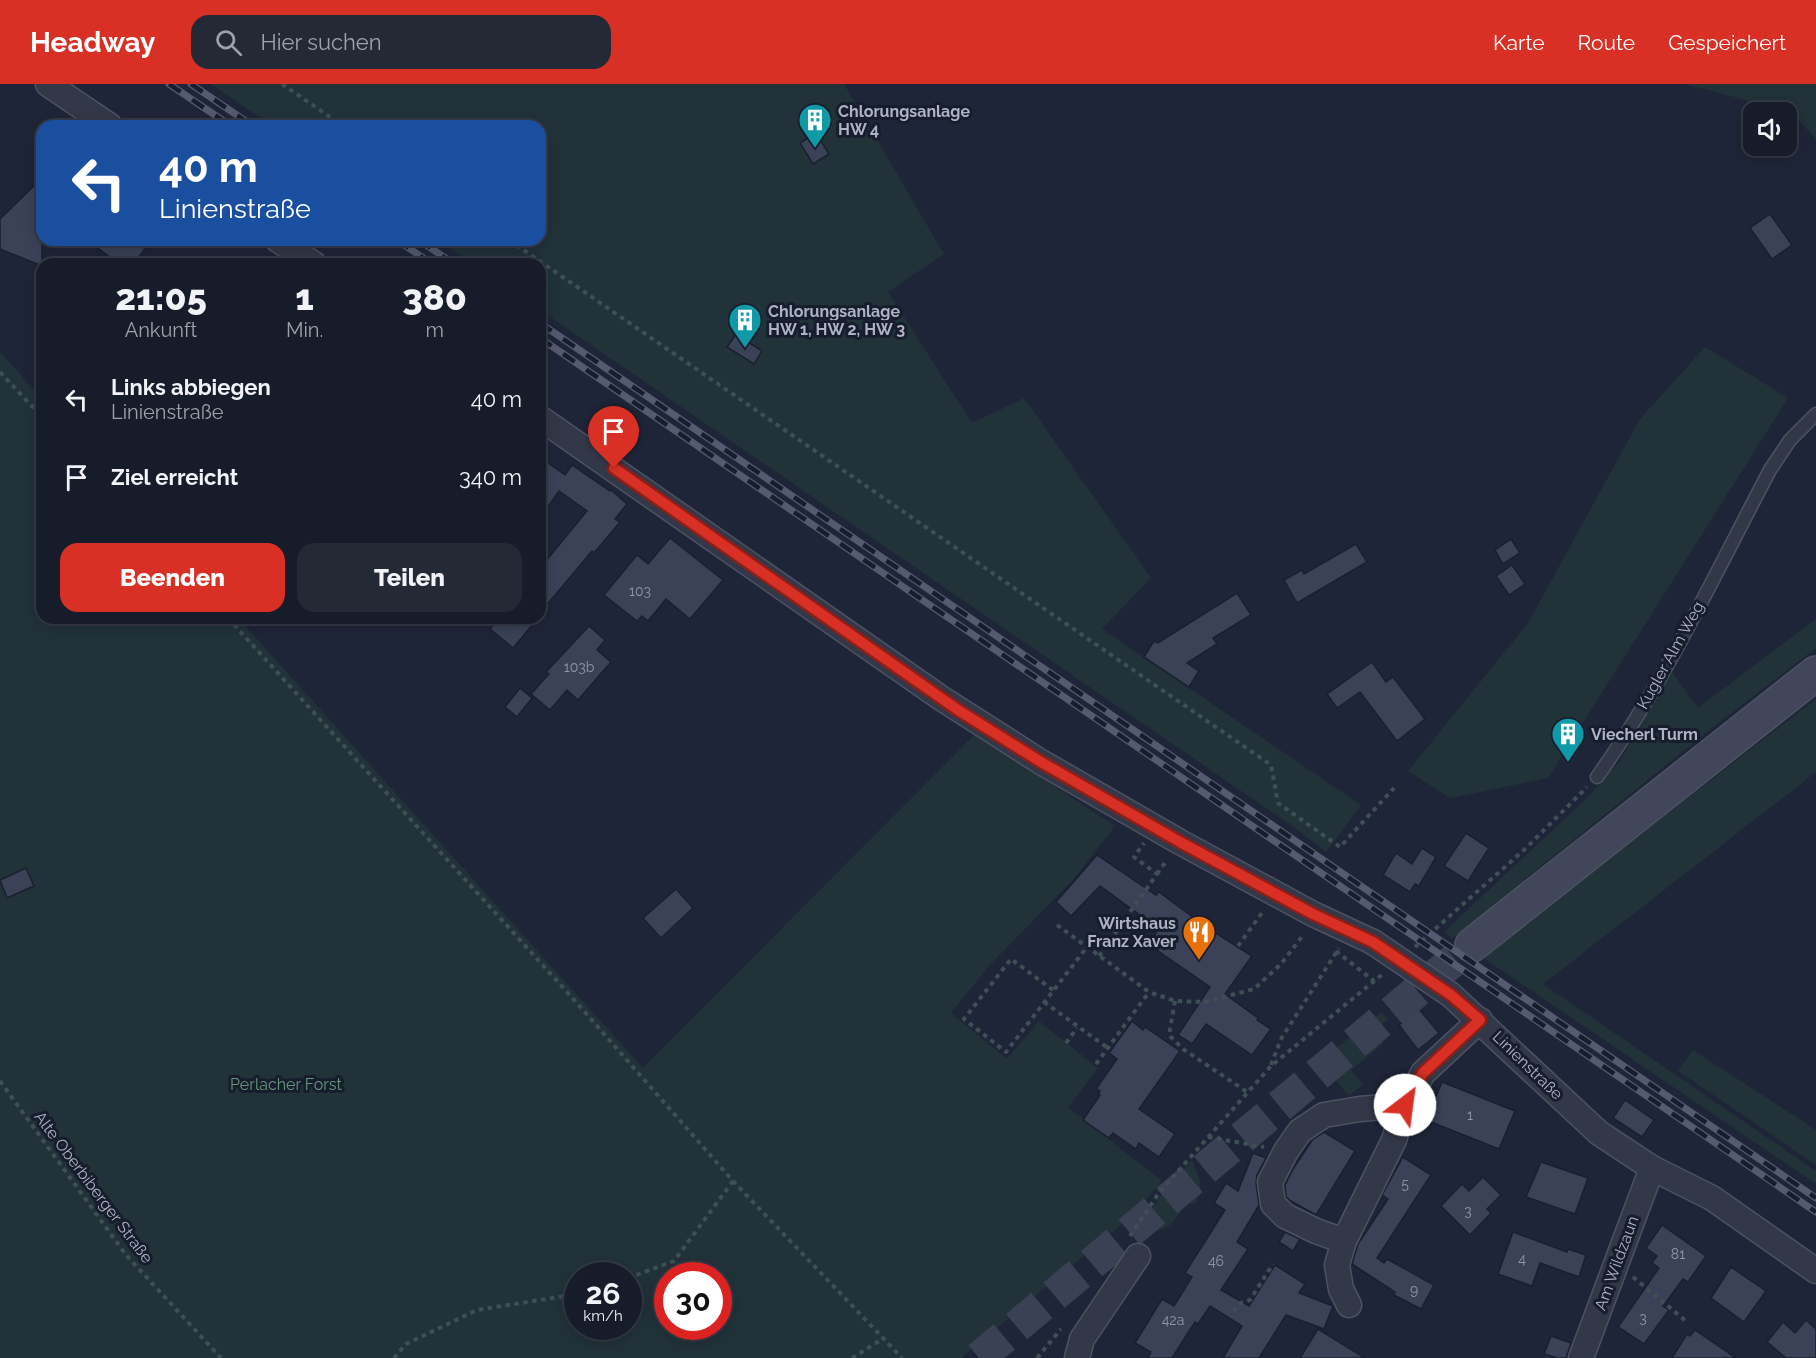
<!DOCTYPE html>
<html lang="de">
<head>
<meta charset="utf-8">
<style>
  body { margin:0; font-family:Raleway,sans-serif; background:#242936; color:#f1f3f6; height:100vh; display:flex; flex-direction:column; font-size:22px; white-space:nowrap }
  * { box-sizing:border-box; margin:0 }
  p { font-size:20px; color:#9ea1a8 }
  .icon { flex:none; width:33px; height:33px; fill:none; stroke:currentColor; stroke-width:2; stroke-linecap:round; stroke-linejoin:round }
  .map { position:relative; flex:1; overflow:hidden }
  .drawer { position:absolute; left:36px; top:174px; width:510px; height:366px; display:flex; flex-direction:column; background:#171c2a; border-radius:18px; box-shadow:0 3px 15px #0003,0 0 0 2px #363a47 }
  .drawer>* { flex:none }
  .guide { position:absolute; left:36px; top:36px; width:510px; height:126px; border-radius:18px; box-shadow:0 3px 15px #0003,0 0 0 2px #363a47; background:#1a4fa0; color:#fff; overflow:hidden }
  .controls { position:absolute; left:1743px; top:18px; display:grid; gap:12px }
  .controls a { display:grid; place-items:center; width:54px; height:54px; border-radius:12px; background:#171c2a; box-shadow:0 3px 15px #0003,0 0 0 2px #363a47; font-size:30px }
  .speed { position:absolute; left:564px; top:1178px; display:flex; gap:12px; font-size:30px; font-weight:700; text-align:center }
  .speed>* { display:grid; place-content:center; width:78px; height:78px; border-radius:50%; background:#171c2a; box-shadow:0 3px 15px #0003,0 0 0 2px #363a47; line-height:1 }
  .speed small { font-size:15px; font-weight:400 }
  .speed .limit { border:9px solid #d22; background:#fff; color:#111 }
  .pin { position:absolute; display:grid; place-items:center; width:51px; height:51px; color:#fff; margin:-62px -26px; border-radius:50% 50% 50% 0; rotate:-45deg; box-shadow:0 0 6px #0007 }
  .pin .icon { rotate:45deg }
  .me { position:absolute; width:66px; margin:-33px; rotate:30deg; stroke-linejoin:round; filter:drop-shadow(0 0 4px #0008) }
  .turn { display:flex; align-items:center; gap:21px; height:126px; padding:0 24px; font-size:27px }
  .turn .icon { width:78px; height:78px; stroke-width:2.5 }
  .turn b { display:block; font-size:42px; line-height:51px }
  .eta { display:flex; justify-content:space-evenly; align-items:center; height:102px; text-align:center }
  .eta b { font-size:36px; font-weight:800; line-height:42px }
  .button { display:flex; gap:12px; margin-top:auto; padding:12px 24px }
  .button a { flex:1; height:69px; border-radius:18px; background:#d93025; color:#fff; font-size:24px; font-weight:800; line-height:69px; text-align:center }
  .button a+a { background:#242936; color:#f1f3f6 }
  ul { padding:0; list-style:none }
  li { display:flex; align-items:center; gap:18px; height:78px; padding:0 24px }
  li div { flex:1 }
  li b { display:block; font-size:22px }
  li em { font-style:normal }
  header { display:flex; align-items:center; gap:36px; box-sizing:border-box; height:84px; padding:0 30px; background:#d93025; color:#fff }
  header strong { font-size:28px }
  nav { display:flex; gap:33px; margin-inline-start:auto; font-size:21px }
  .search { width:420px; height:54px; background:#242936; display:flex; align-items:center; gap:15px; box-sizing:border-box; padding:0 21px; border-radius:18px; color:#9ea1a8; font-size:22px }
  .map>svg:first-child { display:block }
  .green { fill:#213239; fill-rule:evenodd }
  .building { fill:#3b4258; stroke:#1a1f2f; stroke-width:1.5 }
  .lines { fill:none; stroke-linecap:round; stroke-linejoin:round }
  .secondary-tunnel { stroke:#3b4154; stroke-width:33; stroke-dasharray:33 16; stroke-linecap:butt }
  .service-casing { stroke:#4d5263; stroke-width:15 }
  .minor-casing { stroke:#4d5263; stroke-width:27 }
  .secondary-casing { stroke:#4d5263; stroke-width:36 }
  .path { stroke:#3f4f56; stroke-width:4; stroke-dasharray:4.5 4.5; stroke-linecap:butt }
  .service { stroke:#333848; stroke-width:12 }
  .minor { stroke:#333848; stroke-width:24 }
  .secondary { stroke:#41465b; stroke-width:33 }
  .rail-casing { stroke:#545a6f; stroke-width:7 }
  .rail { stroke:#181d2d; stroke-width:4.5; stroke-dasharray:14; stroke-linecap:butt }
  .minor-bridge-casing { stroke:#4d5263; stroke-width:27; stroke-linecap:butt }
  .minor-bridge { stroke:#333848; stroke-width:24 }
  .route-casing { stroke:#8d1f18; stroke-width:15 }
  .route { stroke:#d93025; stroke-width:10 }
  .labels { text-anchor:middle; stroke-width:6; stroke-linejoin:round; paint-order:stroke }
  .number-label { font-size:14px; fill:#9096aa }
  .poi-label { font-size:16px; font-weight:bold; fill:#adb2c5; stroke:#181d2d; text-anchor:start }
  .street-label { font-size:16px; fill:#adb2c5; stroke:#181d2d }
  .park-label { font-size:16px; fill:#649679; stroke:#181d2d }
</style>
</head>
<body>
<header>
<strong>Headway</strong>
<div class="search"><svg class="icon" aria-label="search" viewBox="0 0 24 24"><circle cx="10" cy="10" r="6"/><path d="M15 15l6 6"/></svg>Hier suchen</div>
<nav><a>Karte</a><a>Route</a><a>Gespeichert</a></nav>
</header>
<div class="map">
<svg width="1816" height="1274" viewBox="0 0 1816 1274">
  <rect width="100%" height="100%" fill="#1f2538"/>
  <!-- green -->
  <g class="green">
    <path d="M211,0H844L944,170L888,208L972,339L1024,314L1151,494L1102,545L1361,721L1326,768L1295,744L540,226V180H473L438,156H540V42H272Z"/>
    <path d="M1685,0H1816V55L1791,28Z"/>
    <path d="M1705,263L1788,314L1548,694L1450,714L1408,687L1528,539L1640,335Z"/>
    <path d="M0,268L42,315V534H238L643,984L975,650L1115,742L1074,795L988,883L951,929L1007,975L1039,937L1098,984L1068,1023L1162,1097L1133,1131L961,1274H0ZM578,1191H628V1242H578ZM668,1191H718V1242H668Z"/>
    <path d="M1816,535V564L1708,647L1453,854L1444,848L1590,711L1620,677L1670,585L1698,624Z"/>
    <path d="M1816,615V688L1543,900L1816,1087V1100L1482,873Z"/>
    <path d="M1382,928L1388,935L1374,946L1384,959L1351,986L1363,1000L1349,1012L1320,977Z"/>
    <path d="M1693,966L1816,1046V1081L1678,987Z"/>
    <path d="M1192,1076C1199,1094 1205,1102 1195,1120L1187,1119C1175,1135 1168,1153 1145,1143C1144,1126 1180,1090 1192,1076Z"/>
  </g>
  <!-- building -->
  <g class="building">
    <path d="M816,49L829,70L813,80L800,59Z"/>
    <path d="M42,94V182L0,165V135Z"/>
    <path d="M1770,130L1792,161L1772,175L1750,144Z"/>
    <path d="M87,156H133L145,165L133,180H119Z"/>
    <path d="M736,250L762,267L754,280L727,263Z"/>
    <path d="M540,373L565,391L572,381L610,407L611,406L627,420L615,435L620,438L594,469L592,467L540,529V484L587,427L559,407L540,434Z"/>
    <path d="M670,454L723,496L690,535L666,515L648,537L642,532L637,537L604,511L637,471L648,480Z"/>
    <path d="M1511,455L1520,469L1503,480L1495,466Z"/>
    <path d="M1356,460L1367,478L1297,519L1284,496L1302,486L1304,490Z"/>
    <path d="M1512,481L1525,500L1509,511L1496,492Z"/>
    <path d="M1237,509L1251,531L1213,554L1217,560L1187,579L1199,587L1189,603L1144,573L1154,557L1158,559Z"/>
    <path d="M499,534H538L513,564L490,545Z"/>
    <path d="M589,542L605,556L597,566L611,578L578,616L567,606L550,626L531,610L549,590L546,588Z"/>
    <path d="M1372,578L1386,598L1393,593L1425,635L1397,657L1360,608L1337,624L1327,610Z"/>
    <path d="M520,604L532,614L517,633L505,623Z"/>
    <path d="M1466,749L1489,764L1468,797L1444,782Z"/>
    <path d="M1422,764L1436,773L1419,802L1415,800L1410,808L1383,791L1396,769L1412,780Z"/>
    <path d="M1097,771L1156,811L1159,808L1206,843L1252,872L1225,910L1258,934L1257,936L1271,945L1252,971L1206,940L1192,960L1178,951L1210,903L1148,860L1156,849L1138,836L1141,832L1100,802L1071,832L1056,818Z"/>
    <path d="M26,784L34,802L7,814L0,796Z"/>
    <path d="M676,805L693,824L661,854L643,834Z"/>
    <path d="M1419,925L1439,949L1418,966L1399,941Z"/>
    <path d="M1132,937L1143,946L1145,943L1180,967L1139,1025L1175,1050L1159,1073L1139,1059L1136,1065L1113,1049L1109,1054L1083,1036L1100,1011L1098,1010L1100,1007L1096,1005L1117,975L1109,969Z"/>
    <path d="M1442,998L1515,1027L1499,1065L1426,1036Z"/>
    <path d="M1625,1016L1654,1036L1642,1053L1613,1034Z"/>
    <path d="M1324,1048L1355,1067L1316,1131L1291,1117L1286,1113L1285,1101L1293,1085L1313,1055Z"/>
    <path d="M1253,1069L1266,1074L1257,1091L1256,1099L1259,1121L1237,1158L1248,1165L1221,1206L1249,1222L1275,1181L1305,1200L1299,1209L1333,1222L1324,1245L1286,1231L1259,1274H1223L1242,1242L1210,1222L1198,1240L1195,1238L1172,1274H1148L1151,1268L1135,1259L1162,1215L1174,1222L1192,1193L1185,1189L1225,1126L1214,1119L1226,1099L1238,1107Z"/>
    <path d="M1403,1073L1431,1091L1377,1174L1384,1179L1387,1175L1434,1201L1421,1225L1394,1211L1395,1208L1352,1180L1358,1160L1388,1115L1382,1111Z"/>
    <path d="M1541,1078L1588,1094L1575,1130L1526,1113Z"/>
    <path d="M1483,1093L1501,1111L1487,1125L1491,1129L1470,1151L1441,1122L1462,1100L1469,1107Z"/>
    <path d="M1662,1141L1706,1172L1688,1198L1683,1195L1663,1222L1669,1226L1644,1260L1618,1243L1659,1184L1652,1179L1657,1172L1646,1164Z"/>
    <path d="M1285,1148L1300,1155L1293,1167L1279,1158Z"/>
    <path d="M1513,1148L1567,1168L1568,1165L1586,1171L1579,1193L1540,1179L1532,1202L1498,1190Z"/>
    <path d="M1731,1183L1766,1207L1744,1238L1711,1214Z"/>
    <path d="M1806,1236L1816,1245V1274H1786L1767,1258L1783,1238L1795,1249Z"/>
    <path d="M1318,1245L1365,1274H1300Z"/>
    <path d="M1695,1246L1736,1274H1672L1687,1250L1690,1252Z"/>
    <path d="M1551,1252L1571,1259L1566,1274H1557L1544,1270Z"/>
  </g>
  <g class="lines">
    <!-- secondary-tunnel -->
    <path class="secondary-tunnel" d="M979,1274L1472,861"/>
    <!-- service casing -->
    <g class="service-casing">
      <path id="service" d="M1597,693C1665,598 1716,488 1770,386L1790,356L1816,330"/>
    </g>
    <!-- minor casing -->
    <g class="minor-casing">
      <g id="minor">
        <path d="M48,0L110,42"/>
        <path d="M278,156L314,180"/>
        <path d="M540,334L941,614L1041,678L1180,758L1313,830L1373,858"/>
        <path d="M1451,911L1599,1049L1652,1084L1712,1114L1816,1187"/>
        <path d="M1344,1157L1316,1147L1285,1132L1273,1120L1270,1098L1286,1067L1300,1047L1324,1031L1360,1025L1405,1021"/>
        <path d="M1349,1221L1341,1205L1337,1181L1344,1157L1394,1056L1405,1021L1423,989L1480,936"/>
        <path d="M1077,1274L1082,1255L1138,1172"/>
        <path d="M1581,1274L1652,1084"/>
      </g>
    </g>
    <!-- secondary casing -->
    <g class="secondary-casing">
      <path id="secondary" d="M1472,861L1816,589"/>
    </g>
    <!-- path -->
    <g class="path">
      <path d="M282,0L343,42"/>
      <path d="M509,156L1271,681L1278,719L1340,763L1394,704"/>
      <path d="M0,288L42,333"/>
      <path d="M228,534L568,909L733,1097L902,1274"/>
      <path d="M1157,790L1167,776"/>
      <path d="M1057,841L1149,908L1175,917L1205,918L1254,905L1281,880L1304,850"/>
      <path d="M1238,862L1264,826"/>
      <path d="M1415,863L1525,765L1587,703"/>
      <path d="M1336,867L1374,897"/>
      <path d="M1099,872L1157,790L1134,773L1144,759"/>
      <path d="M1053,906L1011,875L964,935L1006,968L1087,863"/>
      <path d="M1175,917L1169,951L1183,965L1247,1008"/>
      <path d="M1044,918L1108,964"/>
      <path d="M1066,959L1077,944"/>
      <path d="M1096,980L1149,908"/>
      <path d="M1271,981L1281,955L1339,864"/>
      <path d="M0,997L126,1171L221,1274"/>
      <path d="M1208,1053L1264,1063"/>
      <path d="M1130,1152L1158,1110L1271,982L1384,889"/>
      <path d="M1633,1193L1686,1237"/>
      <path d="M628,1194L674,1177L733,1097"/>
      <path d="M1233,1227L1241,1219L1250,1216L1273,1180"/>
      <path d="M394,1274L406,1260L477,1226L578,1210"/>
      <path d="M852,1274L884,1254"/>
      <path d="M1037,1274L1061,1245"/>
    </g>
    <!-- service -->
    <use href="#service" class="service"/>
    <!-- minor -->
    <use href="#minor" class="minor"/>
    <!-- secondary -->
    <use href="#secondary" class="secondary"/>
    <!-- rail casing -->
    <g class="rail-casing">
      <g id="rail">
        <path d="M169,0L231,42"/>
        <path d="M191,0L253,42"/>
        <path d="M397,156L432,180"/>
        <path d="M419,156L454,180"/>
        <path d="M540,239L1816,1114"/>
        <path d="M540,254L1816,1128"/>
      </g>
    </g>
    <!-- rail -->
    <use href="#rail" class="rail"/>
    <!-- minor-bridge casing -->
    <g class="minor-bridge-casing">
      <path id="minor-bridge" d="M1373,858L1451,911"/>
    </g>
    <!-- minor-bridge -->
    <use href="#minor-bridge" class="minor-bridge"/>
  </g>
  <g class="lines">
    <!-- route casing -->
    <g class="route-casing">
      <path id="route" d="M614,384L958,626L1041,678L1180,758L1313,830L1373,858L1451,911L1480,936L1423,989L1405,1021"/>
    </g>
    <!-- route -->
    <use href="#route" class="route"/>
  </g>
  <!-- icons -->
  <defs>
    <g id="building-pin" transform="scale(1.725)"><path d="M0 17L-7.5 6A9.5 9.5 0 1 1 7.5 6Z" fill="#0f9aa8" stroke="#181d2d"/><path d="M-4-6H4V6H1V3H-1V6H-4ZM-2.5-4.3h1.7v1.8h-1.7ZM.8-4.3h1.7v1.8H.8ZM-2.5-1h1.7V.8h-1.7ZM.8-1h1.7V.8H.8Z" fill="#fff"/></g>
    <g id="restaurant-pin" transform="scale(1.725)"><path d="M0 17L-7.5 6A9.5 9.5 0 1 1 7.5 6Z" fill="#e8710a" stroke="#181d2d"/><path d="M-5-6h1v4h1v-4h1v4h1v-4h1v5L-1.5 .5V6h-2V.5L-5-1ZM5-6V6H3V1.5H1.5Q1.5-4 5-6Z" fill="#fff"/></g>
  </defs>
  <g fill-rule="evenodd">
    <use href="#building-pin" x="815" y="36"/>
    <use href="#building-pin" x="745" y="236"/>
    <use href="#building-pin" x="1568" y="650"/>
    <use href="#restaurant-pin" x="1199" y="848"/>
  </g>
  <g class="labels">
    <!-- number labels -->
    <g class="number-label">
      <text x="640" y="512">103</text>
      <text x="579" y="588">103b</text>
      <text x="1470" y="1036">1</text>
      <text x="1405" y="1105">5</text>
      <text x="1468" y="1132">3</text>
      <text x="1678" y="1175">81</text>
      <text x="1522" y="1180">4</text>
      <text x="1216" y="1182">46</text>
      <text x="1414" y="1211">9</text>
      <text x="1643" y="1239">3</text>
      <text x="1173" y="1241">42a</text>
    </g>
    <!-- poi labels -->
    <g class="poi-label">
      <text x="838" y="33">Chlorungsanlage<tspan x="838" dy="18">HW 4</tspan></text>
      <text x="768" y="233">Chlorungsanlage<tspan x="768" dy="18">HW 1, HW 2, HW 3</tspan></text>
      <text x="1591" y="656">Viecherl Turm</text>
      <text x="1176" y="845" text-anchor="end">Wirtshaus<tspan x="1176" dy="18">Franz Xaver</tspan></text>
    </g>
    <!-- street labels -->
    <g class="street-label">
      <text transform="translate(1670 571) rotate(-61)" y="6">Kugler Alm Weg</text>
      <text transform="translate(1528 981) rotate(44)" y="6">Linienstraße</text>
      <text transform="translate(94 1103) rotate(53)" y="6">Alte Oberbiberger Straße</text>
      <text transform="translate(1616 1179) rotate(-70)" y="6">Am Wildzaun</text>
    </g>
    <!-- park labels -->
    <g class="park-label">
      <text x="286" y="1006">Perlacher Forst</text>
    </g>
  </g>
</svg>
<div class="controls">
<a><svg class="icon" aria-label="sound" viewBox="0 0 24 24"><path d="M4 9h4l5-4v14l-5-4H4zM17 9q2 3 0 6"/></svg></a>
</div>
<div class="speed"><div>26<small>km/h</small></div><div class="limit">30</div></div>
<div class="pin" style="left:614px;top:384px;background:#d93025"><svg class="icon" aria-label="arrive" viewBox="0 0 24 24"><path d="M6 21V4h12l-3 4 3 4H6"/></svg></div>
<svg class="me" style="left:1405px;top:1021px" viewBox="-20 -20 40 40"><circle r="19" fill="#fff"/><path d="M0-13L10 11 0 6-10 11z" fill="#d93025"/></svg>
<div class="guide">
<div class="turn"><svg class="icon" aria-label="left" viewBox="0 0 24 24"><path d="M17 20v-9H6M10 6l-5 5 5 5"/></svg><div><b>40 m</b>Linienstraße</div></div>
</div>
<section class="drawer">
<div class="eta">
<div><b>21:05</b><p>Ankunft</p></div>
<div><b>1</b><p>Min.</p></div>
<div><b>380</b><p>m</p></div>
</div>
<ul>
<li><svg class="icon" aria-label="left" viewBox="0 0 24 24"><path d="M17 20v-9H6M10 6l-5 5 5 5"/></svg><div><b>Links abbiegen</b><p>Linienstraße</p></div><em>40 m</em></li>
<li><svg class="icon" aria-label="arrive" viewBox="0 0 24 24"><path d="M6 21V4h12l-3 4 3 4H6"/></svg><div><b>Ziel erreicht</b></div><em>340 m</em></li>
</ul>
<div class="button"><a>Beenden</a><a>Teilen</a></div>
</section>
</div>
</body>
</html>
